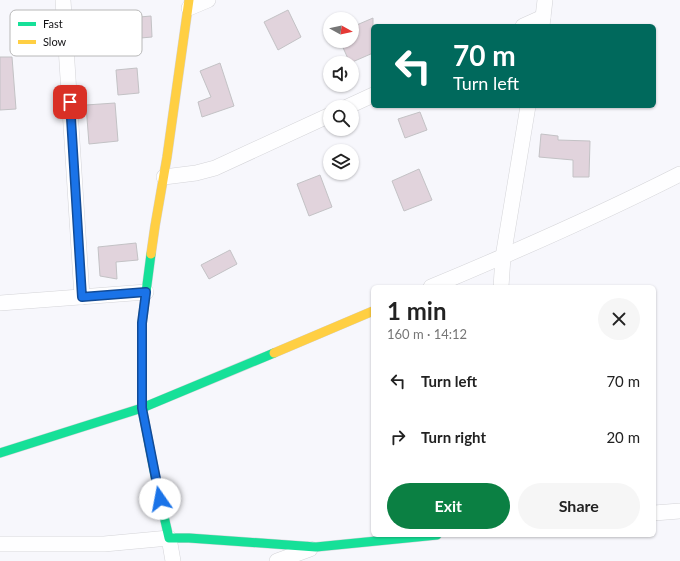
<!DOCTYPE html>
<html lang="en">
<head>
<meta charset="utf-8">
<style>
  body { margin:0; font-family:Lato,sans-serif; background:#f6f6f6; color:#222; height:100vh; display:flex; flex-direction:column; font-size:15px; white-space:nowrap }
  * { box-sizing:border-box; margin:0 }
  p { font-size:13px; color:#767676 }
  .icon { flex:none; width:22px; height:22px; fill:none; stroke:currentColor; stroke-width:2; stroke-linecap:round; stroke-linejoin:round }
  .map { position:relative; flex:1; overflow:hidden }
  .sheet { position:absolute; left:371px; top:285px; width:285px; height:252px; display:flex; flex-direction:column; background:#fff; border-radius:6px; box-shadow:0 1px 3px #0004 }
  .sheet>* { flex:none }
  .guide { position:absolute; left:371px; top:24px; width:285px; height:84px; border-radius:6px; box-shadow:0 1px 3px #0004; background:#00695c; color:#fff; overflow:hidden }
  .needle { width:26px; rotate:98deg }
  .fabs { position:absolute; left:323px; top:12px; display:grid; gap:8px }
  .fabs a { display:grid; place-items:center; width:36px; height:36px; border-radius:50%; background:#fff; box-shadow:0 1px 3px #0004; font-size:20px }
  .pin { position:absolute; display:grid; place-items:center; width:34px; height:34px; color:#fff; margin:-17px; border-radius:8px; box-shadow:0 2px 6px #0006 }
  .me { position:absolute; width:44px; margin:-22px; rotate:348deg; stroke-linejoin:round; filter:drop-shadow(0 0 3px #0008) }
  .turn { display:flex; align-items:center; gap:14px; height:84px; padding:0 16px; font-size:18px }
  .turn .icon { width:52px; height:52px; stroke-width:2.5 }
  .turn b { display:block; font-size:28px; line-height:34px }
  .round { display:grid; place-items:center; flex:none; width:42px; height:42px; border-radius:21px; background:#f6f6f6 }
  .summary { display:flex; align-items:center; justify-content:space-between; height:68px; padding:0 16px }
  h1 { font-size:24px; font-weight:700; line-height:30px }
  .action { display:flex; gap:8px; margin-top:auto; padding:8px 16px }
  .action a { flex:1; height:46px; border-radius:24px; background:#0b8043; color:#fff; font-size:16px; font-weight:700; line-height:46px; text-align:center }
  .action a+a { background:#f6f6f6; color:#222 }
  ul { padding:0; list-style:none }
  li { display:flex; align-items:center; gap:12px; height:56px; padding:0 16px }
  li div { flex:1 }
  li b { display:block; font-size:15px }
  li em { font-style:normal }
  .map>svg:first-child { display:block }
  .building { fill:#e1d3dc; stroke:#c3c2c5 }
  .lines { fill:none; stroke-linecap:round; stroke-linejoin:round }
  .street-casing { stroke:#d4d4d8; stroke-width:16 }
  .fast-casing { stroke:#d4d4d8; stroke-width:10 }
  .slow-casing { stroke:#d4d4d8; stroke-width:10 }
  .street { stroke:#fefeff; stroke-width:15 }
  .fast { stroke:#16e098; stroke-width:9 }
  .slow { stroke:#ffcf43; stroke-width:9 }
  .route-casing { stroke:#114b97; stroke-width:10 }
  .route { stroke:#1a73e8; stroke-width:7 }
  .key { fill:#fff; stroke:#b8b8b8; stroke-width:1 }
  .key-label { font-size:11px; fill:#111114 }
</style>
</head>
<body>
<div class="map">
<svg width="680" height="561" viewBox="0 0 680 561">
  <rect width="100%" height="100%" fill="#f7f7fc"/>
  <!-- building -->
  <g class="building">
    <path d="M288,10L301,37L278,50L264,22Z"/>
    <path d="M151,16L152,37L118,40L117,19Z"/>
    <path d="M373,18V53L350,63L340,41H352V27Z"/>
    <path d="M0,57H12L16,109L0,110Z"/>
    <path d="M220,63L234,106L202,117L198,102L211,97L200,71Z"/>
    <path d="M137,68L139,93L118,95L116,70Z"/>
    <path d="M115,103L118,141L89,144L86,105Z"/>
    <path d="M420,112L427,130L405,138L398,119Z"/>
    <path d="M541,134L558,136V140L590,141L589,177H573V160L539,157Z"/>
    <path d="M419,169L432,200L404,211L392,181Z"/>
    <path d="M320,175L332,207L309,216L297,184Z"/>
    <path d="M136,243L138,260L116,262L117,279L100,276L98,247Z"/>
    <path d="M230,250L237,264L209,279L201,265Z"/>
  </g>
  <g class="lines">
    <!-- street casing -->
    <g class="street-casing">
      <g id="street">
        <path d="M63,0L82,297"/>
        <path d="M189,8L208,0"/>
        <path d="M523,26L543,17"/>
        <path d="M542,26L545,0"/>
        <path d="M347,107L373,95"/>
        <path d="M164,177L196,173L215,168L330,115"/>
        <path d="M431,287C515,252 599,215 680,174"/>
        <path d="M501,287L503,257L528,106"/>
        <path d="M0,303L146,292"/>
        <path d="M654,513L680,511"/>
        <path d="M0,544H104L169,538L173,561"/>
        <path d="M277,561L310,549"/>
      </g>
    </g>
    <!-- fast casing -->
    <g class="fast-casing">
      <g id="fast">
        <path d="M151,254L142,323V408L157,486L169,538H189L316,547L437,535"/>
        <path d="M0,453L142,408L274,353"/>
      </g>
    </g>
    <!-- slow casing -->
    <g class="slow-casing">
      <g id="slow">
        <path d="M151,254L155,226L167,157L189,0"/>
        <path d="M274,353L373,311"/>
      </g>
    </g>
    <!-- street -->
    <use href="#street" class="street"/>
    <!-- fast -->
    <use href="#fast" class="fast"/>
    <!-- slow -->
    <use href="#slow" class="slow"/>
  </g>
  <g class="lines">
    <!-- route casing -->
    <g class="route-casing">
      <path id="route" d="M70,102L82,297L146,292L142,323V408L160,499"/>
    </g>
    <!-- route -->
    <use href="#route" class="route"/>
  </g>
  <!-- legend -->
  <rect x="10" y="10" width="132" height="46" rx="6" class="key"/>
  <rect x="18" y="22" width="18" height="4" fill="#16e098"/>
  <rect x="18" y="40" width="18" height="4" fill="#ffcf43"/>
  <g class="key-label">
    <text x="43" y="28">Fast</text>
    <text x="43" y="46">Slow</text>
  </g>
</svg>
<div class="fabs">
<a><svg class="needle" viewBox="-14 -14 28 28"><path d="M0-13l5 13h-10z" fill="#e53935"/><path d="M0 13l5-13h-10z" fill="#767676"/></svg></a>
<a><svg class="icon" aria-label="sound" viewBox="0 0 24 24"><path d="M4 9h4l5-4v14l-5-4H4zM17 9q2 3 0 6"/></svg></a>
<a><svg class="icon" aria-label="search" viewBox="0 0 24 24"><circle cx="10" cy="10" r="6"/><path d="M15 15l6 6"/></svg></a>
<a><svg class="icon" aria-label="layers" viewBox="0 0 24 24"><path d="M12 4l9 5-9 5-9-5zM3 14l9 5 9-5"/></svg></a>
</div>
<div class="pin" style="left:70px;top:102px;background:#d93025"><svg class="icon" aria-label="arrive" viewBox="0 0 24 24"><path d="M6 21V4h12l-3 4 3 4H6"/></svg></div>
<svg class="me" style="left:160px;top:499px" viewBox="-20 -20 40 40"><circle r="19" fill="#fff"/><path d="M0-13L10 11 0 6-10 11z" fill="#1a73e8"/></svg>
<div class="guide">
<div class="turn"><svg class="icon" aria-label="left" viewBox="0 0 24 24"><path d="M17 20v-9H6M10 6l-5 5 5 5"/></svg><div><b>70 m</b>Turn left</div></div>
</div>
<section class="sheet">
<div class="summary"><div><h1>1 min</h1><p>160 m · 14:12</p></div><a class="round"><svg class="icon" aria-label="close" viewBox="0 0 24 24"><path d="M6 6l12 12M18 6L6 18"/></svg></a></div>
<ul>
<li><svg class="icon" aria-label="left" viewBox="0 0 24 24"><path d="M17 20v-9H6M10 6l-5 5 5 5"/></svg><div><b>Turn left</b></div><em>70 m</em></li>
<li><svg class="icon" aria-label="right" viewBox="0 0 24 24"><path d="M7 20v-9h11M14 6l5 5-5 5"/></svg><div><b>Turn right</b></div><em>20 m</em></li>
</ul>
<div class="action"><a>Exit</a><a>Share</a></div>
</section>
</div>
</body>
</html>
